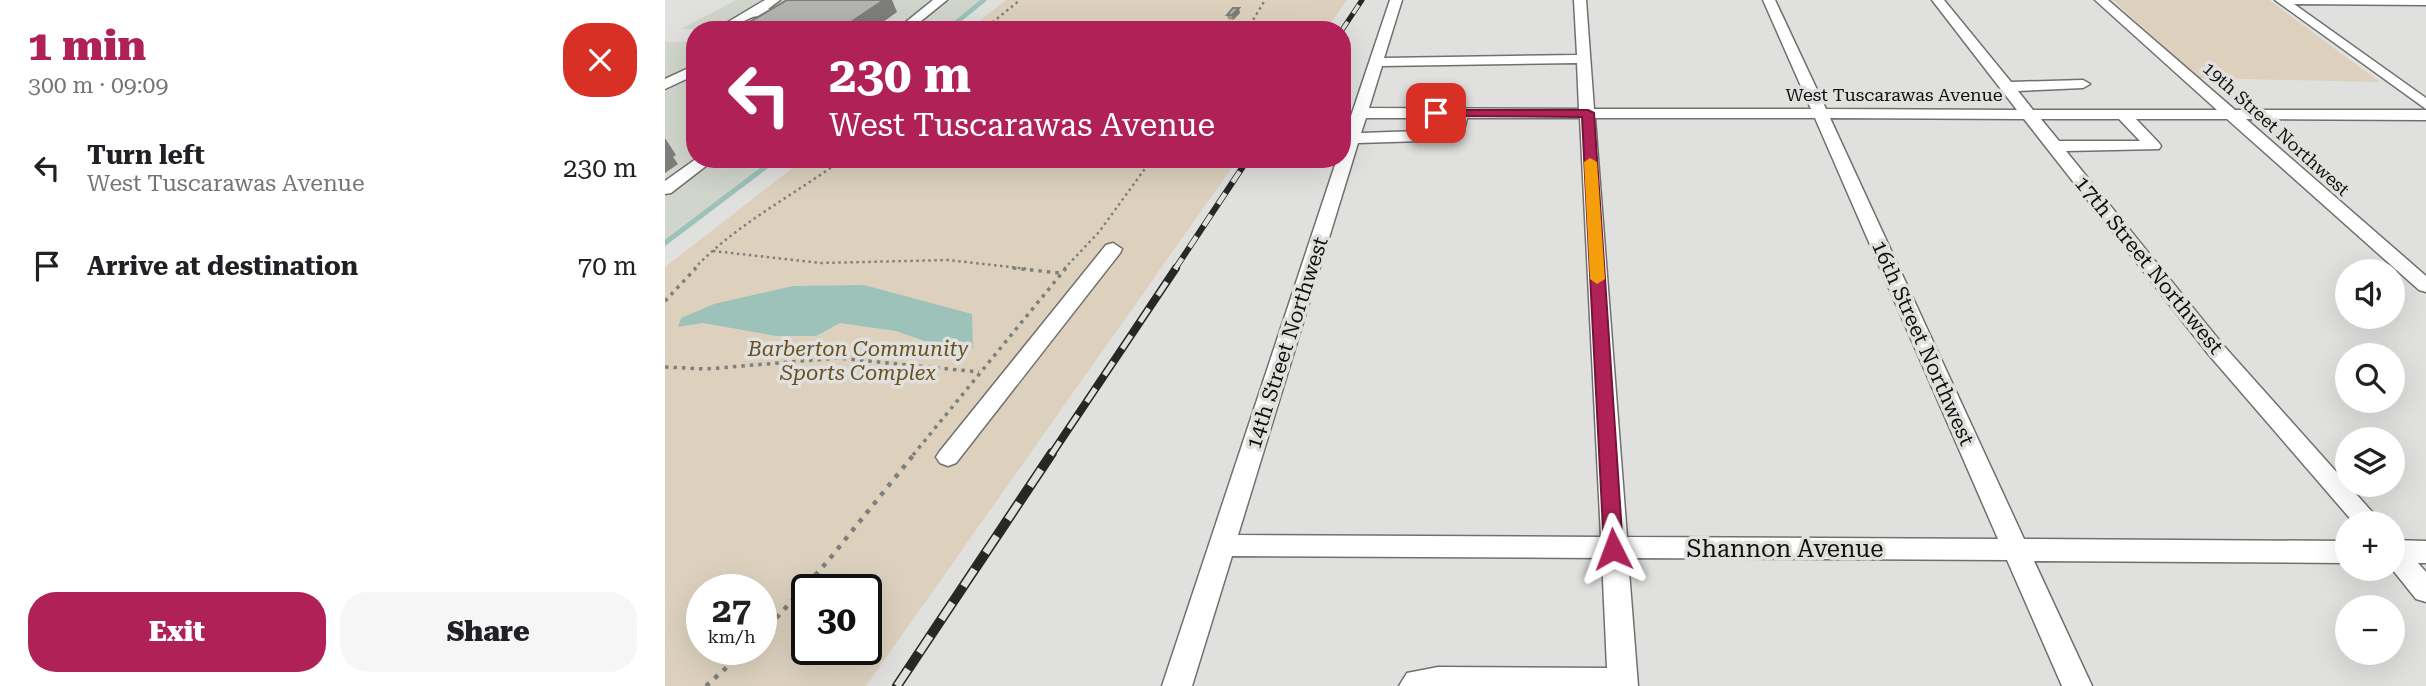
<!DOCTYPE html>
<html lang="en">
<head>
<meta charset="utf-8">
<style>
  body { margin:0; font-family:"Roboto Serif",serif; background:#f6f6f6; color:#202124; height:100vh; display:flex; flex-direction:column; font-size:26px; white-space:nowrap }
  * { box-sizing:border-box; margin:0 }
  p { font-size:23px; color:#757577 }
  .icon { flex:none; width:38px; height:38px; fill:none; stroke:currentColor; stroke-width:2; stroke-linecap:round; stroke-linejoin:round }
  .map { position:relative; flex:1; overflow:hidden }
  .details { display:flex; flex-direction:column; background:#fff; width:665px }
  .details>* { flex:none }
  .guide { position:absolute; left:21px; top:21px; width:665px; height:147px; border-radius:28px; box-shadow:0 7px 28px #0002; background:#b02157; color:#fff; overflow:hidden }
  .tools { position:absolute; left:1670px; top:259px; display:grid; gap:14px }
  .tools a { display:grid; place-items:center; width:70px; height:70px; border-radius:50%; background:#fff; box-shadow:0 7px 28px #0002; font-size:35px }
  .speed { position:absolute; left:21px; top:574px; display:flex; gap:14px; font-size:35px; font-weight:700; text-align:center }
  .speed>* { display:grid; place-content:center; width:91px; height:91px; border-radius:50%; background:#fff; box-shadow:0 7px 28px #0002; line-height:1 }
  .speed small { font-size:18px; font-weight:400 }
  .speed .limit { border:4px solid #111; border-radius:10px; background:#fff; color:#111 }
  .pin { position:absolute; display:grid; place-items:center; width:60px; height:60px; color:#fff; margin:-30px; border-radius:14px; box-shadow:0 4px 10px #0006 }
  .me { position:absolute; width:77px; margin:-38px; rotate:357deg; stroke-linejoin:round; filter:drop-shadow(0 0 5px #0008) }
  .turn { display:flex; align-items:center; gap:24px; height:147px; padding:0 28px; font-size:32px }
  .turn .icon { width:91px; height:91px; stroke-width:2.5 }
  .turn b { display:block; font-size:49px; line-height:60px }
  .round { display:grid; place-items:center; flex:none; width:74px; height:74px; border-radius:28px; background:#f6f6f6 }
  .head { display:flex; align-items:center; justify-content:space-between; height:119px; padding:0 28px }
  h1 { font-size:42px; font-weight:800; line-height:52px; color:#b02157 }
  .primary-button { display:flex; gap:14px; margin-top:auto; padding:14px 28px }
  .primary-button a { flex:1; height:80px; border-radius:28px; background:#b02157; color:#fff; font-size:28px; font-weight:800; line-height:80px; text-align:center }
  .primary-button a+a { background:#f6f6f6; color:#202124 }
  ul { padding:0; list-style:none }
  li { display:flex; align-items:center; gap:21px; height:98px; padding:0 28px }
  li div { flex:1 }
  li b { display:block; font-size:26px }
  li em { font-style:normal }
  main { display:flex; flex:1; min-height:0 }
  .map>svg:first-child { display:block }
  .built { fill:#d1d6cc }
  .green { fill:#ddd1be; fill-rule:evenodd }
  .water { fill:#9cc2b9 }
  .lines { fill:none; stroke-linecap:round; stroke-linejoin:round }
  .stream-far1 { stroke:#9cc2b9; stroke-width:4.5 }
  .stream { stroke:#9cc2b9; stroke-width:5 }
  .minor-casing { stroke:#70716e; stroke-width:3 }
  .path-far2 { stroke:#7f807d; stroke-width:2.5; stroke-dasharray:2.5 3.5; stroke-linecap:butt }
  .path-far1 { stroke:#7f807d; stroke-width:3.5; stroke-dasharray:3.5 5; stroke-linecap:butt }
  .path { stroke:#7f807d; stroke-width:4.5; stroke-dasharray:4.5 7; stroke-linecap:butt }
  .minor { fill:#fff; fill-rule:evenodd }
  .rail-far3-casing { stroke:#272726; stroke-width:5 }
  .rail-far2-casing { stroke:#272726; stroke-width:6 }
  .rail-far1-casing { stroke:#272726; stroke-width:8 }
  .rail-casing { stroke:#272726; stroke-width:10 }
  .rail-far3 { stroke:#e0e1de; stroke-width:3.5; stroke-dasharray:10; stroke-linecap:butt }
  .rail-far2 { stroke:#e0e1de; stroke-width:4.5; stroke-dasharray:13; stroke-linecap:butt }
  .rail-far1 { stroke:#e0e1de; stroke-width:5; stroke-dasharray:16; stroke-linecap:butt }
  .rail { stroke:#e0e1de; stroke-width:7; stroke-dasharray:20; stroke-linecap:butt }
  .wall { fill:#9a9a97 }
  .shaded-wall { fill:#7d7d7b }
  .building { fill:#b3b3b0; stroke:#7d7d7b; stroke-width:2 }
  .route { fill:#b02157; stroke:#721539; stroke-width:2 }
  .slow { fill:#f59e0b }
  .labels { text-anchor:middle; stroke-width:7; stroke-linejoin:round; paint-order:stroke }
  .far-street-label { font-size:18px; fill:#0f0f0e; stroke:#e0e1de }
  .street-label { font-size:21px; fill:#0f0f0e; stroke:#e0e1de }
  .park-label { font-size:21px; font-style:italic; fill:#6b5020; stroke:#e0e1de }
  .near-street-label { font-size:24px; fill:#0f0f0e; stroke:#e0e1de }
</style>
</head>
<body>
<main>
<section class="details">
<div class="head"><div><h1>1 min</h1><p>300 m · 09:09</p></div><a class="round" style="background:#d93025;color:#fff"><svg class="icon" aria-label="close" viewBox="0 0 24 24"><path d="M6 6l12 12M18 6L6 18"/></svg></a></div>
<ul>
<li><svg class="icon" aria-label="left" viewBox="0 0 24 24"><path d="M17 20v-9H6M10 6l-5 5 5 5"/></svg><div><b>Turn left</b><p>West Tuscarawas Avenue</p></div><em>230 m</em></li>
<li><svg class="icon" aria-label="arrive" viewBox="0 0 24 24"><path d="M6 21V4h12l-3 4 3 4H6"/></svg><div><b>Arrive at destination</b></div><em>70 m</em></li>
</ul>
<div class="primary-button"><a>Exit</a><a>Share</a></div>
</section>
<div class="map">
<svg width="1761" height="686" viewBox="0 0 1761 686">
  <rect width="100%" height="100%" fill="#e0e1de"/>
  <!-- built -->
  <g class="built">
    <path d="M71,0H318L279,30L16,29Z"/>
    <path d="M0,42H30V159H111L0,243Z"/>
  </g>
  <!-- green -->
  <g class="green">
    <path d="M341,0H682L661,30H303Z"/>
    <path d="M1448,0H1604L1715,82L1533,78Z"/>
    <path d="M139,159H573L201,686H0V267ZM37,590H96V649H37ZM142,590H201V649H142Z"/>
  </g>
  <!-- water -->
  <path class="water" d="M199,285L307,314L308,348L268,344L231,331L175,323L151,336H111L38,323L13,327L16,318L49,304L128,286Z"/>
  <g class="lines">
    <!-- stream-far1 -->
    <path class="stream-far1" d="M282,30L319,0"/>
    <!-- stream -->
    <path class="stream" d="M0,243L111,159"/>
    <!-- minor casing -->
    <g class="minor-casing">
      <g id="minor">
        <path d="M100,0H115L103,9H125L131,13C121,21 106,15 93,16C78,17 69,34 53,28Z"/>
        <path d="M268,0H282L245,30H231Z"/>
        <path d="M725,0H737L719,58L912,55L909,0H921L929,109H1146L1098,0H1110L1161,109L1352,110L1267,0H1279L1346,82L1418,80L1425,84L1418,88L1353,91L1368,110H1552L1430,0H1443L1570,110H1761V120L1581,119L1761,276V292L1754,290L1562,119H1471L1494,143L1496,146L1494,149L1401,151L1558,345L1717,523H1689L1544,355L1359,119L1165,118L1359,539L1682,541V563L1369,561L1427,686H1397L1342,560L963,558L973,686H734L742,673L773,667L942,668L937,558L567,556L527,686H497L672,159H677V143ZM912,63L914,109L704,108L717,66ZM701,118H787L783,130L696,133ZM802,118H915L936,537L573,535L693,143L790,140L798,135ZM930,118H1150L1333,539L962,537ZM1376,119H1454L1475,141H1394Z"/>
        <path d="M1610,0H1761V5L1629,4L1761,98V109Z"/>
        <path d="M30,65V75L0,89V79Z"/>
        <path d="M31,159H50L6,193L0,194V181Z"/>
        <path d="M448,243L457,249L455,253L291,463L283,466L275,463L271,457L275,451L441,245Z"/>
        <path d="M1727,540L1761,541V563H1753L1761,572V602L1751,599L1727,569Z"/>
      </g>
    </g>
    <!-- path-far2 -->
    <g class="path-far2">
      <path d="M318,30L355,0"/>
      <path d="M582,30L600,0"/>
      <path d="M48,251L156,263L283,260L363,269"/>
      <path d="M29,269C70,225 129,195 178,159"/>
      <path d="M399,269L434,232L487,159"/>
    </g>
    <!-- path-far1 -->
    <g class="path-far1">
      <path d="M348,268L394,273"/>
      <path d="M0,301L31,268"/>
      <path d="M0,367L41,369L173,358L314,372"/>
      <path d="M248,455L401,268"/>
    </g>
    <!-- path -->
    <g class="path">
      <path d="M96,635L162,562L250,453"/>
      <path d="M41,686L82,649"/>
    </g>
    <!-- minor -->
    <use href="#minor" class="minor"/>
    <!-- rail-far3 casing -->
    <g class="rail-far3-casing">
      <path id="rail-far3" d="M677,30L697,0"/>
    </g>
    <!-- rail-far2 casing -->
    <g class="rail-far2-casing">
      <path id="rail-far2" d="M510,269L583,159"/>
    </g>
    <!-- rail-far1 casing -->
    <g class="rail-far1-casing">
      <path id="rail-far1" d="M386,455L511,268"/>
    </g>
    <!-- rail casing -->
    <g class="rail-casing">
      <path id="rail" d="M232,686L387,453"/>
    </g>
    <!-- rail-far3 -->
    <use href="#rail-far3" class="rail-far3"/>
    <!-- rail-far2 -->
    <use href="#rail-far2" class="rail-far2"/>
    <!-- rail-far1 -->
    <use href="#rail-far1" class="rail-far1"/>
    <!-- rail -->
    <use href="#rail" class="rail"/>
  </g>
  <!-- wall -->
  <path class="wall" d="M575,13L568,20L563,19L562,15Z"/>
  <!-- shaded-wall -->
  <g class="shaded-wall">
    <path d="M219,0H227L232,12L207,30H177V28Z"/>
    <path d="M574,8L575,13L568,20L567,15Z"/>
    <path d="M0,138L11,155L8,157L13,164L0,173Z"/>
  </g>
  <!-- building -->
  <g class="building">
    <path d="M122,0H219L177,28L203,29L202,30H71Z"/>
    <path d="M568,8H574L567,15H562Z"/>
  </g>
  <!-- route -->
  <path class="route" d="M923,110L929,113L958,549L956,554L948,557L941,554L939,549L917,117L771,116L765,113L771,110Z"/>
  <!-- slow -->
  <path class="slow" d="M925,158L932,162L940,279L932,284L925,279L919,162Z"/>
  <g class="labels">
    <!-- far-street labels -->
    <g class="far-street-label">
      <text x="1229" y="101">West Tuscarawas Avenue</text>
      <text transform="translate(1611 129) rotate(42)" y="6">19th Street Northwest</text>
    </g>
    <!-- street labels -->
    <g class="street-label">
      <text transform="translate(1484 265) rotate(51)" y="7">17th Street Northwest</text>
      <text transform="translate(622 343) rotate(-72)" y="7">14th Street Northwest</text>
      <text transform="translate(1258 343) rotate(66)" y="7">16th Street Northwest</text>
    </g>
    <!-- park labels -->
    <g class="park-label">
      <text x="193" y="356">Barberton Community<tspan x="193" dy="24">Sports Complex</tspan></text>
    </g>
    <!-- near-street labels -->
    <g class="near-street-label">
      <text x="1120" y="557">Shannon Avenue</text>
    </g>
  </g>
</svg>
<div class="tools">
<a><svg class="icon" aria-label="sound" viewBox="0 0 24 24"><path d="M4 9h4l5-4v14l-5-4H4zM17 9q2 3 0 6"/></svg></a>
<a><svg class="icon" aria-label="search" viewBox="0 0 24 24"><circle cx="10" cy="10" r="6"/><path d="M15 15l6 6"/></svg></a>
<a><svg class="icon" aria-label="layers" viewBox="0 0 24 24"><path d="M12 4l9 5-9 5-9-5zM3 14l9 5 9-5"/></svg></a>
<a>+</a>
<a>−</a>
</div>
<div class="speed"><div>27<small>km/h</small></div><div class="limit">30</div></div>
<div class="pin" style="left:771px;top:113px;background:#d93025"><svg class="icon" aria-label="arrive" viewBox="0 0 24 24"><path d="M6 21V4h12l-3 4 3 4H6"/></svg></div>
<svg class="me" style="left:948px;top:549px" viewBox="-20 -20 40 40"><path d="M0-17L14 15 0 8-14 15z" fill="#b02157" stroke="#fff" stroke-width="4"/></svg>
<div class="guide">
<div class="turn"><svg class="icon" aria-label="left" viewBox="0 0 24 24"><path d="M17 20v-9H6M10 6l-5 5 5 5"/></svg><div><b>230 m</b>West Tuscarawas Avenue</div></div>
</div>
</div>
</main>
</body>
</html>
